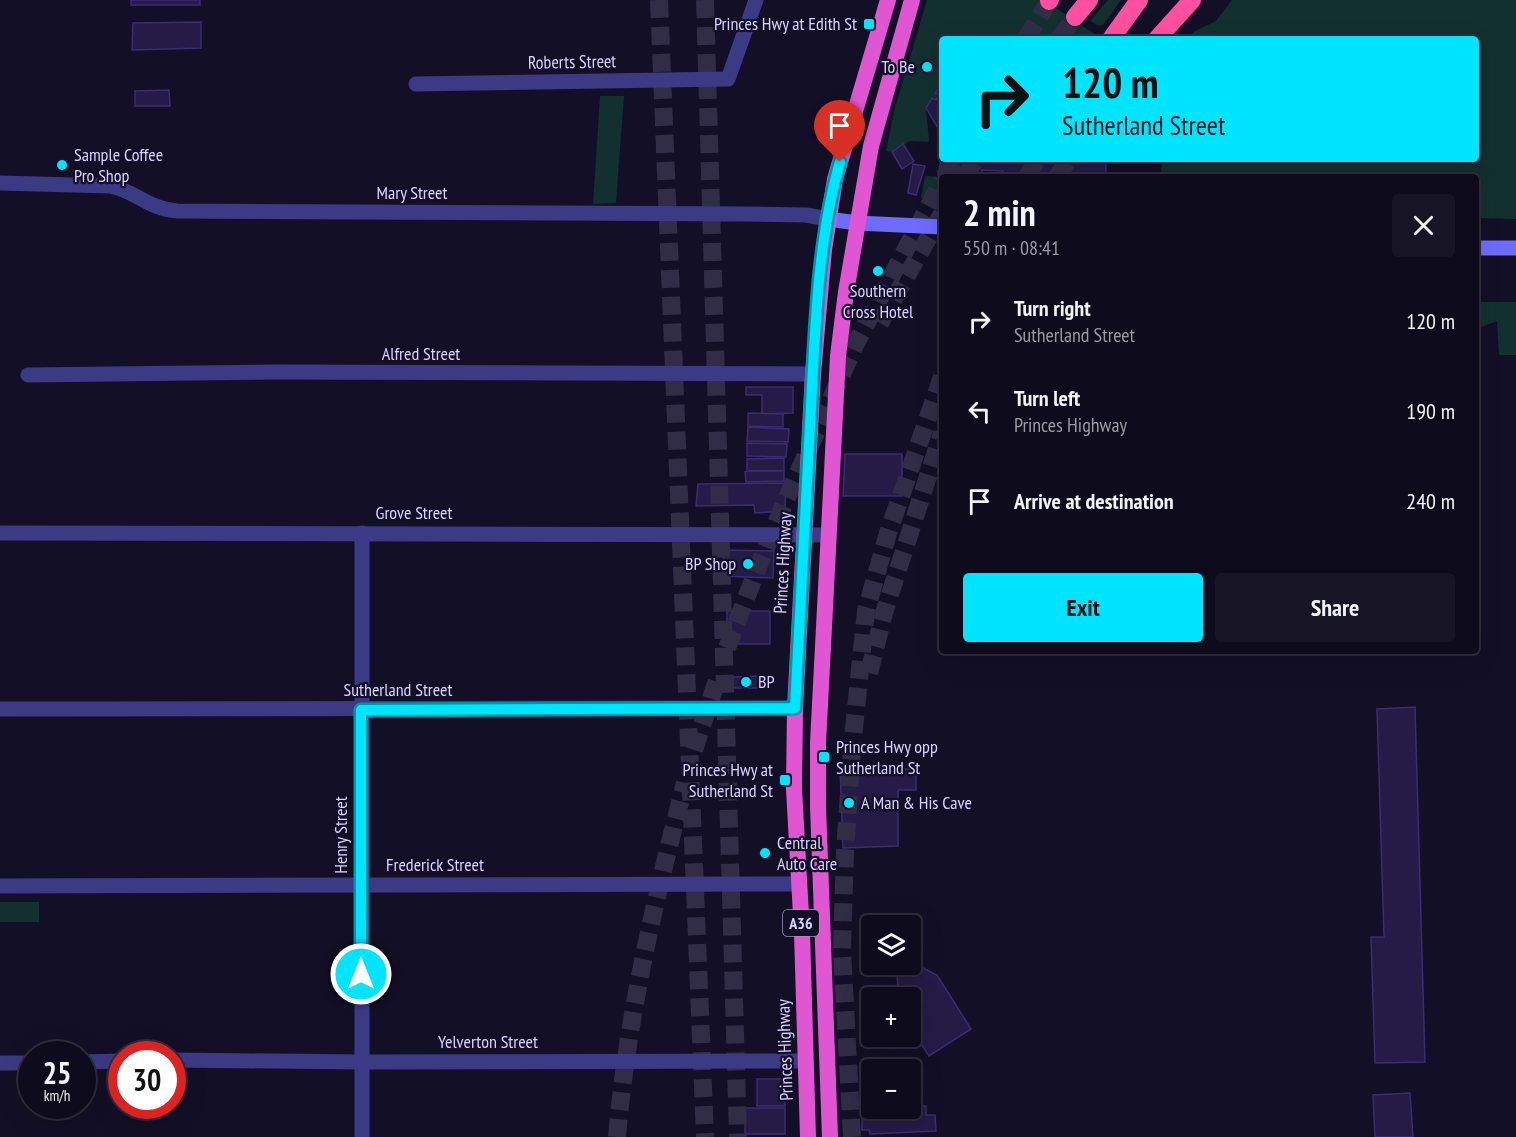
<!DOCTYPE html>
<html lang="en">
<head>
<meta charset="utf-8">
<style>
  body { margin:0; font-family:"PT Sans Narrow",sans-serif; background:#171425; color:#f1f3f6; height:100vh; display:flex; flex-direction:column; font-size:22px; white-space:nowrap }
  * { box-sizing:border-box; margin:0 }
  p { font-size:20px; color:#9b9ba3 }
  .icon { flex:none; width:33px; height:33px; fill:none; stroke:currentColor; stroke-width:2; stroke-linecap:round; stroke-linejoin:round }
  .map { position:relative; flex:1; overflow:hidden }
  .drawer { position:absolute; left:939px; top:174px; width:540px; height:480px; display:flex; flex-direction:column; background:#0e0b1c; border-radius:6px; box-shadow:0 6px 24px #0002,0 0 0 2px #2e2b3b }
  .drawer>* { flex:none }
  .top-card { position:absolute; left:939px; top:36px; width:540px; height:126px; border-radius:6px; box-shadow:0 6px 24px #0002,0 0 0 2px #2e2b3b; background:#00e5ff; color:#111; overflow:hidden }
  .tools { position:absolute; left:861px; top:915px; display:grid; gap:12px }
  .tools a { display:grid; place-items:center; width:60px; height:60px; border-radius:6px; background:#0e0b1c; box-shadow:0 6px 24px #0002,0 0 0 2px #2e2b3b; font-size:30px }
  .speed { position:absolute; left:18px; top:1041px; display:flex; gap:12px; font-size:30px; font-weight:700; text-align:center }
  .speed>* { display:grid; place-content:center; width:78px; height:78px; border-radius:50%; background:#0e0b1c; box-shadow:0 6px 24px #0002,0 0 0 2px #2e2b3b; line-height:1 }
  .speed small { font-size:15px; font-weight:400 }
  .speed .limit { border:9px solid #d22; background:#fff; color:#111 }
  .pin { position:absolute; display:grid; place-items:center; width:51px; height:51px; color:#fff; margin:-62px -26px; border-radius:50% 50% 50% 0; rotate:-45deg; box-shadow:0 0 6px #0007 }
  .pin .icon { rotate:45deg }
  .me { position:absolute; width:66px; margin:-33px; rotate:0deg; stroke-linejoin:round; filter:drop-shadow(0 0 4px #0008) }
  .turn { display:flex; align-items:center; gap:21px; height:126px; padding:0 24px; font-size:27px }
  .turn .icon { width:78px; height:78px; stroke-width:2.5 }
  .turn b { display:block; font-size:42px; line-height:51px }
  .round { display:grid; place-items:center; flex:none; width:63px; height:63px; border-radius:6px; background:#171425 }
  .summary { display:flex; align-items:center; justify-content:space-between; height:102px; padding:0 24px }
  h1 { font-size:36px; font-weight:600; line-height:45px }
  .primary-button { display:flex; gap:12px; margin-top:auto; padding:12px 24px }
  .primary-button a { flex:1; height:69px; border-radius:6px; background:#00e5ff; color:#111; font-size:24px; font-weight:600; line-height:69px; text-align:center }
  .primary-button a+a { background:#171425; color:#f1f3f6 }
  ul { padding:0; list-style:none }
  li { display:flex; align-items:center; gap:18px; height:90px; padding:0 24px }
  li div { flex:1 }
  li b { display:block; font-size:22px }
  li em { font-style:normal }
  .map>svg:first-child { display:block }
  .green { fill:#12302f }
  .building { fill:#241b47; stroke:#3b2d73; stroke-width:1.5 }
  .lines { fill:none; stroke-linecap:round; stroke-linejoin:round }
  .motorway-tunnel { stroke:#312d47; stroke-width:18; stroke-dasharray:18 9; stroke-linecap:butt }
  .minor { stroke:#3d3a85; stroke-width:15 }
  .secondary { stroke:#6f6bff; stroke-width:15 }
  .trunk { stroke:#e055d1; stroke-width:16 }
  .motorway { stroke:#ff4fa3; stroke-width:18 }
  .route-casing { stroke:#0095a6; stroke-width:15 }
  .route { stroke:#00e5ff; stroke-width:10 }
  .poi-dot { fill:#00e5ff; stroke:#130f26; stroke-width:2 }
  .labels { text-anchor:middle; stroke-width:4.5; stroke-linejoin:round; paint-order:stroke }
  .shield { fill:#130f26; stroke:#9e99be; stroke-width:1.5 }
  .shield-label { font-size:16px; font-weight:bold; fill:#d9d4ff }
  .poi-label { font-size:18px; fill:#d9d4ff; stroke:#130f26; text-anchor:start }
  .street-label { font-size:18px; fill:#d9d4ff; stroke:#130f26 }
</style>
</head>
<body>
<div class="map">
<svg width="1516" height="1137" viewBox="0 0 1516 1137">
  <rect width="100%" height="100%" fill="#130f26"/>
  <!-- green -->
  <g class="green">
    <path d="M927,0H1044L1102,39H942V82L935,93L939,95L936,100L932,98L926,108L929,142L910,141L892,152L886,151L894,111Z"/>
    <path d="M1108,0H1121L1103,25L1099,26L1090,21Z"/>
    <path d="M1232,0H1516V219L1476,218V177H1161L1162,159H1476V39H1186L1195,31L1216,21Z"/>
    <path d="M600,96H624L616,203L593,204Z"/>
    <path d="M925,176L942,177V199L921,198Z"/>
    <path d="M1476,302H1516V355H1499L1497,321L1476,329Z"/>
    <rect x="0" y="902" width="39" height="20"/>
  </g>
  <!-- building -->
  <g class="building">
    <rect x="131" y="0" width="69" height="5"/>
    <path d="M201,22V48L132,50L133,23Z"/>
    <path d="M942,82V135L926,108L932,98L936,100L939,95L935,93Z"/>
    <path d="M169,90L170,106H135V91Z"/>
    <path d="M903,144L914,161L902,169L892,152Z"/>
    <path d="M942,155V159H1106V177H1003V171L982,170V176L938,175Z"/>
    <path d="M913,164L925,166L916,195L908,193Z"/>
    <path d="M746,387H793V413L762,414V395H746Z"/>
    <path d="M748,413L783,414V427L748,426Z"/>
    <path d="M748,427L789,429L788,442L747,441Z"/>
    <path d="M747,443L787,444L786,457L747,456Z"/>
    <path d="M845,454H902V496H843Z"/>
    <path d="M784,458V471H747V459Z"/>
    <path d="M747,471H784V481L746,482L745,472Z"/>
    <path d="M786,483L785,511L755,513L754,505L696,506L698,484Z"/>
    <path d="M724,550L774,551L773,578L723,576Z"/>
    <rect x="727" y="611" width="43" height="33"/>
    <path d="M759,676V688H733V677Z"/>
    <path d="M1415,707L1425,1062L1375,1063L1371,937H1384L1377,709Z"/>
    <path d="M840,767H870V770L916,769V790H898V846L843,848Z"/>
    <path d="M917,914L919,966L937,975L971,1029L929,1056L910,1027V998H898L897,964H910V926H896L895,915Z"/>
    <rect x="757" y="1079" width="28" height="27"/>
    <path d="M1410,1093L1413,1137H1375L1373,1095Z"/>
    <path d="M862,1106H872V1108H910V1106H926V1115H935L936,1131L870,1134L869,1130H862Z"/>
    <rect x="745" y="1108" width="40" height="26"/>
  </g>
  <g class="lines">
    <!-- motorway-tunnel -->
    <g class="motorway-tunnel">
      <path d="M659,0L705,1137"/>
      <path d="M705,0L738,1137"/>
      <path d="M1026,39L1049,1"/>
      <path d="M1059,39L1075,17"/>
      <path d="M944,177L955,159"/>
      <path d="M964,177L976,159"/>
      <path d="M1027,177L1037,159"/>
      <path d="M1057,177L1069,159"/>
      <path d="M880,323L942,214"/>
      <path d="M727,648L758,567L785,502L855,345L942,181"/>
      <path d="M869,673L884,613L942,433"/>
      <path d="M694,750L719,674"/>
      <path d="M617,1137C627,1017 655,899 685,783"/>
      <path d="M852,1137L842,950L845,852L852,748L866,611L888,533L942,377"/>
    </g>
    <!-- minor -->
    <g class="minor">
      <path d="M416,84L728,79L756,0"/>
      <path d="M0,183L110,186C136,191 148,209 177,211L744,214L806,215L828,219"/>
      <path d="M28,375L278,372L813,374"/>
      <path d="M0,533L828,535"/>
      <path d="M362,533V1137"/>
      <path d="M0,709L795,708"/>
      <path d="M0,886L798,884"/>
      <path d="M172,1060L361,1062L805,1061"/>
      <path d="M82,1062L122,1061"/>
      <path d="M0,1063H32"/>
    </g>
    <!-- secondary -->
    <g class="secondary">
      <path d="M828,219L857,223L942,227"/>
      <path d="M1476,248H1516"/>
    </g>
    <!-- trunk -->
    <g class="trunk">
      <path d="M808,1137L802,933L794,789L795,708L813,374L824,250L835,179L888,0"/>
      <path d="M830,1137L818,806V743L838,356L846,292L871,146L912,0"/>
    </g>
    <!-- motorway -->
    <g class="motorway">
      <path d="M1049,1L1050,0"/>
      <path d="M1075,17L1089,0"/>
      <path d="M1111,39L1139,0"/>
      <path d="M1157,39L1192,0"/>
    </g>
  </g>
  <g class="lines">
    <!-- route casing -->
    <g class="route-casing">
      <path id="route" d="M361,974V710L795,708C801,608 805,507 811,407C815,329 818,238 840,162"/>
    </g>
    <!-- route -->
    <use href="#route" class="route"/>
  </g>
  <!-- markers -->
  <g class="poi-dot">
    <rect x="863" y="18" width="12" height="12" rx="3"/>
    <circle cx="927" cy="67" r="6"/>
    <circle cx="62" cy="165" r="6"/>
    <circle cx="878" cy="271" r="6"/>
    <circle cx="748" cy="564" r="6"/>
    <circle cx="746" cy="682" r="6"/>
    <rect x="818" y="751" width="12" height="12" rx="3"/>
    <rect x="779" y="774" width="12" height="12" rx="3"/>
    <circle cx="849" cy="803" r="6"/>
    <circle cx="765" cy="853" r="6"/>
  </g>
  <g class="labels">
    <!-- shield labels -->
    <rect class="shield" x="783" y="910" width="36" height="26" rx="4.5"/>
    <g class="shield-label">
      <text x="801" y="929">A36</text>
    </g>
    <!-- poi labels -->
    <g class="poi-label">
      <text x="857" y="30" text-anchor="end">Princes Hwy at Edith St</text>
      <text x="915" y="73" text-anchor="end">To Be</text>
      <text x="74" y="161">Sample Coffee<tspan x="74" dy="21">Pro Shop</tspan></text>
      <text x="878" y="297" text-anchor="middle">Southern<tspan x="878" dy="21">Cross Hotel</tspan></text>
      <text x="736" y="570" text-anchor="end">BP Shop</text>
      <text x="758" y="688">BP</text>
      <text x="836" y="753">Princes Hwy opp<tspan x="836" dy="21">Sutherland St</tspan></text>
      <text x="773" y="776" text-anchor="end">Princes Hwy at<tspan x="773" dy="21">Sutherland St</tspan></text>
      <text x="861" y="809">A Man &amp; His Cave</text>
      <text x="777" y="849">Central<tspan x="777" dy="21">Auto Care</tspan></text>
    </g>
    <!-- street labels -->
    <g class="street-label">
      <text transform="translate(572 62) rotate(-1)" y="6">Roberts Street</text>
      <text x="412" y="199">Mary Street</text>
      <text x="421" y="360">Alfred Street</text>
      <text x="414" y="519">Grove Street</text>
      <text transform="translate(783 563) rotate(-87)" y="6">Princes Highway</text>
      <text x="398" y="696">Sutherland Street</text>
      <text transform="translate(341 835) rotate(-90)" y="6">Henry Street</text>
      <text x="435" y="871">Frederick Street</text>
      <text x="488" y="1048">Yelverton Street</text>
      <text transform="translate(785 1050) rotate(-92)" y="6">Princes Highway</text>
    </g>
  </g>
</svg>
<div class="tools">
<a><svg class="icon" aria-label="layers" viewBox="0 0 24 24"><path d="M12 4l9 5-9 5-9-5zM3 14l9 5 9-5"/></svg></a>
<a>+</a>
<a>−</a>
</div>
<div class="speed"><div>25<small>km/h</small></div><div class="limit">30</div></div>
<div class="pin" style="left:840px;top:162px;background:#d93025"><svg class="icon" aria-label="arrive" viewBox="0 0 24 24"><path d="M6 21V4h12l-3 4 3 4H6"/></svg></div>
<svg class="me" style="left:361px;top:974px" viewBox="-20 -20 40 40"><circle r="17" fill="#00e5ff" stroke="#fff" stroke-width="3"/><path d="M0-11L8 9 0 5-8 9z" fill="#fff"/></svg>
<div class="top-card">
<div class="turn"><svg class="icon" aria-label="right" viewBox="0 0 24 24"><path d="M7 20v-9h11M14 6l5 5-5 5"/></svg><div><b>120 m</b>Sutherland Street</div></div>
</div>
<section class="drawer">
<div class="summary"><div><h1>2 min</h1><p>550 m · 08:41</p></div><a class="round"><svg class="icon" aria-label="close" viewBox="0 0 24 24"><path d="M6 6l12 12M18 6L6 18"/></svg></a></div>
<ul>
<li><svg class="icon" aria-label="right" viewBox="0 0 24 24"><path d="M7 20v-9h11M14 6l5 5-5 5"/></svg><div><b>Turn right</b><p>Sutherland Street</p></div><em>120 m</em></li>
<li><svg class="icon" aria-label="left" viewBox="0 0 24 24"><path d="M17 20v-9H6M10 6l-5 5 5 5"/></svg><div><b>Turn left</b><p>Princes Highway</p></div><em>190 m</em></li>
<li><svg class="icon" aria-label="arrive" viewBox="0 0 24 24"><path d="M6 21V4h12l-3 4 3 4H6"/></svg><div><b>Arrive at destination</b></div><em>240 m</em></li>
</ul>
<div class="primary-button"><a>Exit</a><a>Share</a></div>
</section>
</div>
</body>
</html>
